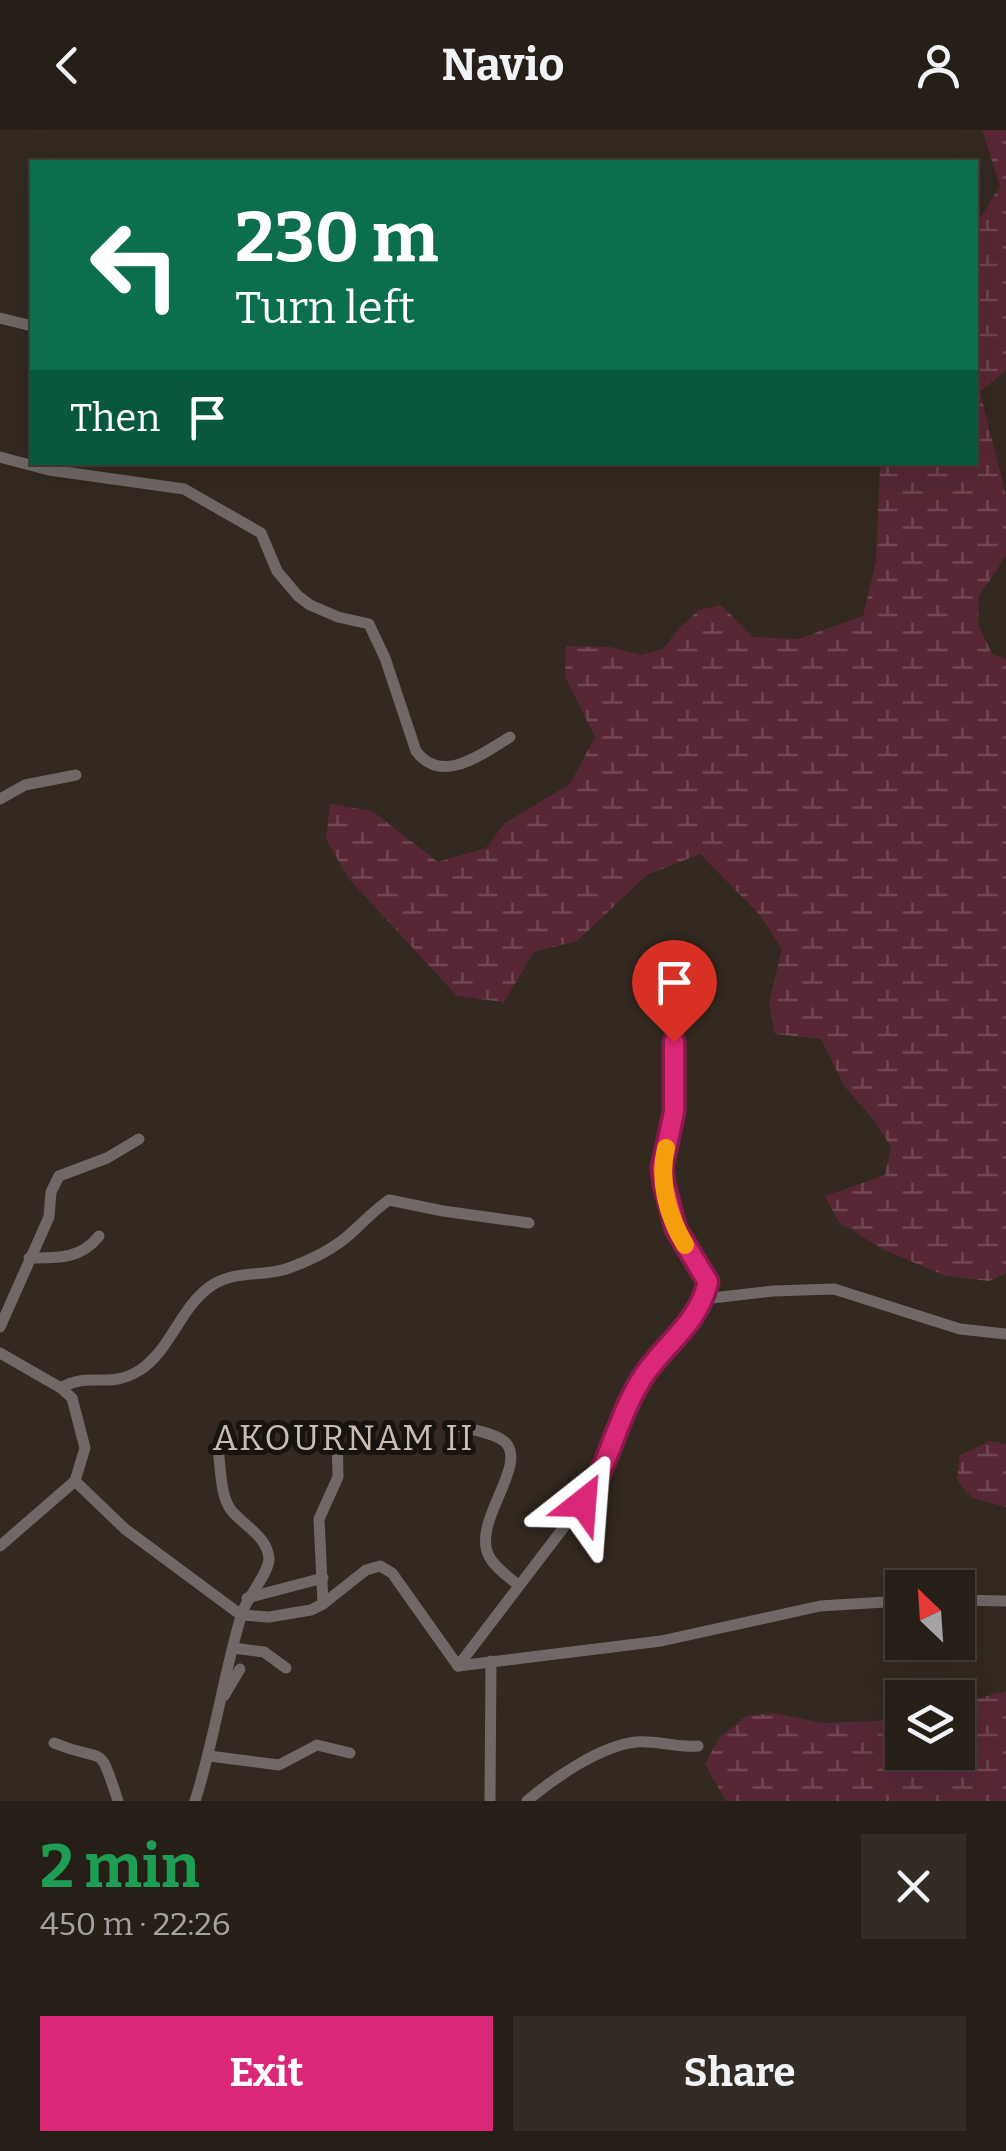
<!DOCTYPE html>
<html lang="en">
<head>
<meta charset="utf-8">
<style>
  body { margin:0; font-family:Bitter,serif; background:#322c25; color:#f1f3f6; height:100vh; display:flex; flex-direction:column; font-size:38px; white-space:nowrap }
  * { box-sizing:border-box; margin:0 }
  p { font-size:32px; color:#a4a2a2 }
  .icon { flex:none; width:55px; height:55px; fill:none; stroke:currentColor; stroke-width:2; stroke-linecap:round; stroke-linejoin:round }
  .map { position:relative; height:1671px; overflow:hidden }
  .details { display:flex; flex-direction:column; background:#261f18; flex:1 }
  .details>* { flex:none }
  .guide { position:absolute; left:30px; top:30px; width:948px; height:305px; border-radius:0px; box-shadow:0 10px 40px #0002,0 0 0 2px #423d37; background:#0b6e4f; color:#fff; overflow:hidden }
  .needle { width:65px; rotate:335deg }
  .fabs { position:absolute; left:885px; top:1440px; display:grid; gap:20px }
  .fabs a { display:grid; place-items:center; width:90px; height:90px; border-radius:0px; background:#261f18; box-shadow:0 10px 40px #0002,0 0 0 2px #423d37; font-size:50px }
  .pin { position:absolute; display:grid; place-items:center; width:85px; height:85px; color:#fff; margin:-102px -42px; border-radius:50% 50% 50% 0; rotate:-45deg; box-shadow:0 0 10px #0007 }
  .pin .icon { rotate:45deg }
  .me { position:absolute; width:110px; margin:-55px; rotate:28deg; stroke-linejoin:round; filter:drop-shadow(0 0 8px #0008) }
  .turn { display:flex; align-items:center; gap:35px; height:210px; padding:0 40px; font-size:45px }
  .turn .icon { width:130px; height:130px; stroke-width:2.5 }
  .turn b { display:block; font-size:70px; line-height:85px }
  .then { display:flex; align-items:center; height:95px; padding:0 40px; background:#0003; gap:20px; font-size:38px }
  .round { display:grid; place-items:center; flex:none; width:105px; height:105px; border-radius:0px; background:#322c25 }
  .summary { display:flex; align-items:center; justify-content:space-between; height:170px; padding:0 40px }
  h1 { font-size:60px; font-weight:700; line-height:75px; color:#1e9e55 }
  .button { display:flex; gap:20px; margin-top:auto; padding:20px 40px }
  .button a { flex:1; height:115px; border-radius:0px; background:#db2777; color:#fff; font-size:40px; font-weight:700; line-height:115px; text-align:center }
  .button a+a { background:#322c25; color:#f1f3f6 }
  header { display:flex; justify-content:space-between; align-items:center; height:130px; padding:0 40px; background:#261f18; font-size:45px; font-weight:700 }
  .map>svg:first-child { display:block }
  .wetland { fill:url(#wetland-marsh) }
  .lines { fill:none; stroke-linecap:round; stroke-linejoin:round }
  .minor { stroke:#6f6866; stroke-width:11 }
  .route-casing { stroke:#8e194d; stroke-width:25 }
  .route { stroke:#db2777; stroke-width:18 }
  .slow { stroke:#f59e0b; stroke-width:18 }
  .labels { text-anchor:middle; stroke-width:10; stroke-linejoin:round; paint-order:stroke }
  .quarter-label { font-size:35px; letter-spacing:2.5px; fill:#c9bdb2; stroke:#17130f }
</style>
</head>
<body>
<header><svg class="icon" aria-label="back" viewBox="0 0 24 24"><path d="M15 5l-7 7 7 7"/></svg>Navio<svg class="icon" aria-label="person" viewBox="0 0 24 24"><circle cx="12" cy="8" r="4"/><path d="M4 21q1-7 8-7t8 7"/></svg></header>
<div class="map">
<svg width="1006" height="1671" viewBox="0 0 1006 1671">
  <defs>
    <pattern id="wetland-marsh" width="20" height="14" patternUnits="userSpaceOnUse" patternTransform="scale(2.5)"><rect width="20" height="14" fill="#582735"/><path d="M1 5h8M5 5V1M11 12h8M15 12V8" fill="none" stroke="#704652"/></pattern>
  </defs>
  <rect width="100%" height="100%" fill="#332920"/>
  <!-- wetland -->
  <g class="wetland">
    <path d="M982,0H1006V240L980,262L1006,365V426L979,466L978,494L992,524L1006,529V1143L989,1151L946,1146L882,1119L839,1092L825,1066L885,1045L891,1017L873,989L844,956L821,909L775,904L769,873L782,819L759,784L700,724L647,745L577,811L534,822L504,872L457,866L349,749L326,709L330,674L372,681L438,732L486,718L505,693L570,654L595,607L565,547L566,516L610,517L641,525L663,519L679,498L699,480L721,475L753,507L798,509L863,486L876,431L880,333L975,332V96L1000,56Z"/>
    <path d="M990,1311L1006,1314V1377L972,1368L957,1350L960,1325Z"/>
    <path d="M1006,1561V1671H726L705,1634L720,1607L746,1586L774,1583L822,1593L902,1590V1622H958V1574Z"/>
  </g>
  <g class="lines">
    <!-- minor -->
    <g class="minor">
      <path d="M0,188L32,196"/>
      <path d="M0,327L49,340L184,359L261,403L277,441L298,466L310,475L338,487L369,494L385,528L416,621C442,656 483,623 510,607"/>
      <path d="M0,669L25,655L76,645"/>
      <path d="M29,1128C56,1128 80,1130 99,1106"/>
      <path d="M704,1169L773,1161L834,1159L960,1199L1006,1204"/>
      <path d="M0,1197L49,1087L51,1062L59,1046L107,1028L139,1009"/>
      <path d="M0,1223L61,1258L72,1268L85,1318L75,1351"/>
      <path d="M61,1258C88,1241 109,1260 140,1240C172,1219 181,1174 214,1154C237,1140 265,1147 289,1138C308,1131 333,1119 349,1105C362,1094 374,1080 389,1070L443,1081L529,1093"/>
      <path d="M459,1296C472,1300 495,1303 505,1312C529,1335 471,1392 489,1426C494,1437 509,1447 518,1455"/>
      <path d="M0,1416L75,1351L125,1399L241,1485L269,1487L311,1480L323,1474L366,1440L380,1436L392,1443L458,1536"/>
      <path d="M247,1468L323,1448"/>
      <path d="M958,1470L1006,1471"/>
      <path d="M323,1474L319,1389L338,1347L337,1299"/>
      <path d="M233,1518L264,1522L286,1538"/>
      <path d="M458,1536L593,1359L610,1322L624,1278L645,1244L685,1198L704,1169L707,1153L703,1141L676,1099L664,1053L662,1038L674,982V912"/>
      <path d="M458,1536L661,1511L820,1476L902,1471"/>
      <path d="M224,1566L240,1539"/>
      <path d="M54,1613C107,1635 98,1609 118,1671"/>
      <path d="M209,1626L279,1635L317,1615L350,1623"/>
      <path d="M195,1671C215,1609 223,1545 242,1483C247,1467 270,1442 269,1428C267,1406 243,1395 231,1380C220,1366 221,1337 218,1320"/>
      <path d="M490,1671L491,1531"/>
      <path d="M527,1671C554,1648 600,1616 636,1612C656,1610 678,1618 698,1616"/>
    </g>
  </g>
  <g class="lines">
    <!-- route casing -->
    <g class="route-casing">
      <path id="route" d="M583,1373C612,1331 617,1283 647,1241C669,1211 699,1191 708,1152L676,1099L664,1054L662,1038L674,982V912"/>
    </g>
    <!-- route -->
    <use href="#route" class="route"/>
    <!-- slow -->
    <path class="slow" d="M666,1018C658,1051 668,1086 685,1115"/>
  </g>
  <g class="labels">
    <!-- quarter labels -->
    <g class="quarter-label">
      <text x="344" y="1320">AKOURNAM II</text>
    </g>
  </g>
</svg>
<div class="fabs">
<a><svg class="needle" viewBox="-14 -14 28 28"><path d="M0-13l5 13h-10z" fill="#e53935"/><path d="M0 13l5-13h-10z" fill="#a4a2a2"/></svg></a>
<a><svg class="icon" aria-label="layers" viewBox="0 0 24 24"><path d="M12 4l9 5-9 5-9-5zM3 14l9 5 9-5"/></svg></a>
</div>
<div class="pin" style="left:674px;top:912px;background:#d93025"><svg class="icon" aria-label="arrive" viewBox="0 0 24 24"><path d="M6 21V4h12l-3 4 3 4H6"/></svg></div>
<svg class="me" style="left:583px;top:1373px" viewBox="-20 -20 40 40"><path d="M0-17L14 15 0 8-14 15z" fill="#db2777" stroke="#fff" stroke-width="4"/></svg>
<div class="guide">
<div class="turn"><svg class="icon" aria-label="left" viewBox="0 0 24 24"><path d="M17 20v-9H6M10 6l-5 5 5 5"/></svg><div><b>230 m</b>Turn left</div></div>
<div class="then">Then<svg class="icon" aria-label="arrive" viewBox="0 0 24 24"><path d="M6 21V4h12l-3 4 3 4H6"/></svg></div>
</div>
</div>
<section class="details">
<div class="summary"><div><h1>2 min</h1><p>450 m · 22:26</p></div><a class="round"><svg class="icon" aria-label="close" viewBox="0 0 24 24"><path d="M6 6l12 12M18 6L6 18"/></svg></a></div>
<div class="button"><a>Exit</a><a>Share</a></div>
</section>
</body>
</html>
